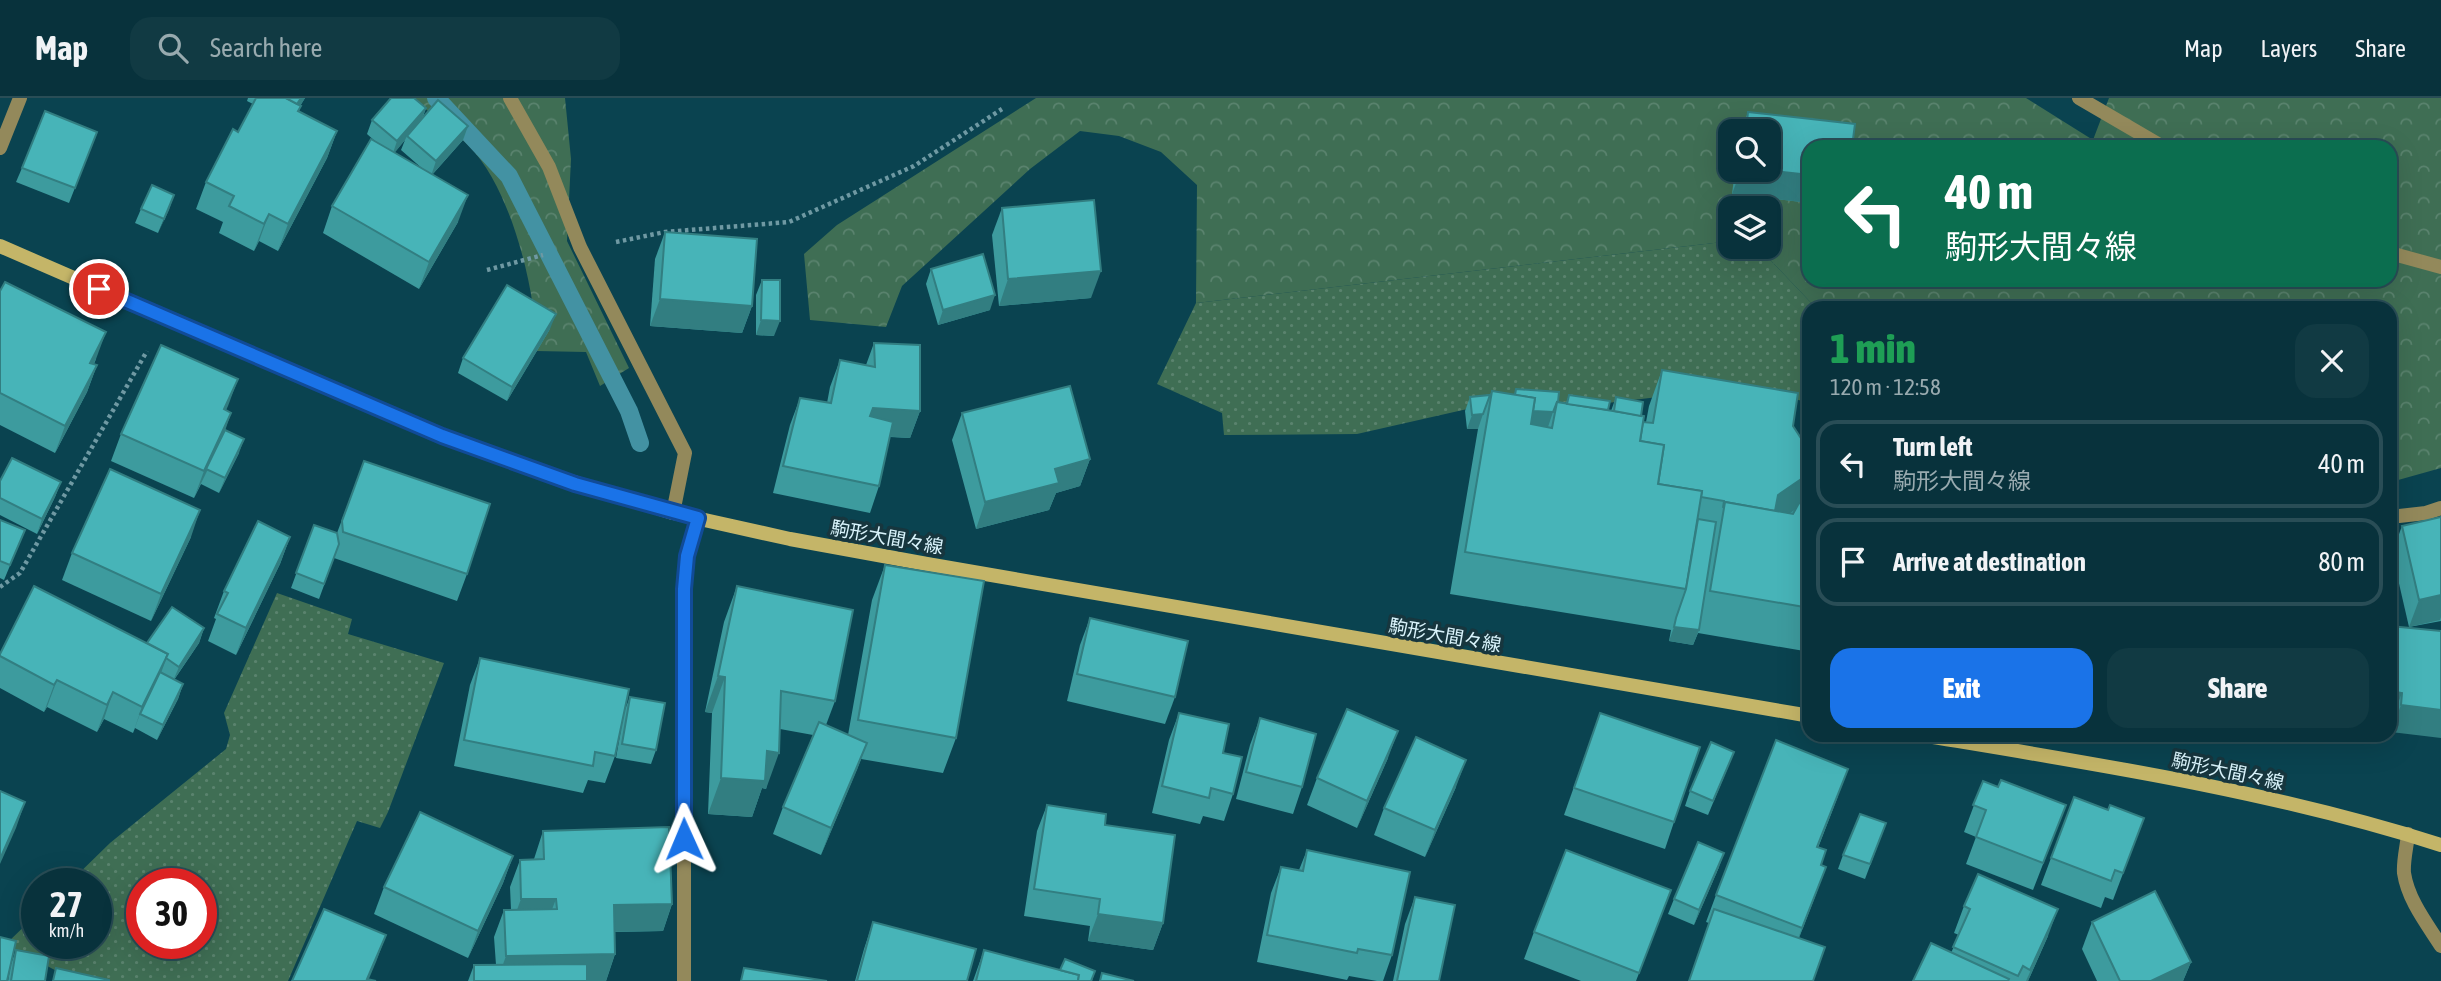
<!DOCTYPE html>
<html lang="en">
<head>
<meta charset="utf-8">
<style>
  body { margin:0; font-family:"Asap Condensed","Noto Sans JP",sans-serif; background:#113a43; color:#f1f3f6; height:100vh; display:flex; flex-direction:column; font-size:26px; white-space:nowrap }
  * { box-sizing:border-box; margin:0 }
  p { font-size:23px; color:#98aaaf }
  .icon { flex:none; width:38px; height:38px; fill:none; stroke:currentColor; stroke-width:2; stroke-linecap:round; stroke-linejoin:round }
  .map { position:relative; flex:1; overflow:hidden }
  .details { position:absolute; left:1802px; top:203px; width:595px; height:441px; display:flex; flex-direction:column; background:#08323c; border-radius:21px; box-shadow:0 7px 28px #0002,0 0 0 2px #294d56 }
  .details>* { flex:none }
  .guide { position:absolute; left:1802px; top:42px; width:595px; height:147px; border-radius:21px; box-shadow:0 7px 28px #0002,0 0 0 2px #294d56; background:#0b6e4f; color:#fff; overflow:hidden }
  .tools { position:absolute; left:1718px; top:21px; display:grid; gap:14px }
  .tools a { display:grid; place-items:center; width:63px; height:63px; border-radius:14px; background:#08323c; box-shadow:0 7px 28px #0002,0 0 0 2px #294d56; font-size:35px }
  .speed { position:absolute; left:21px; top:770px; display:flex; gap:14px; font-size:35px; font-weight:700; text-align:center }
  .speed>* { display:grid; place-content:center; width:91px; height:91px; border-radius:50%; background:#08323c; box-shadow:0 7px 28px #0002,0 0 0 2px #294d56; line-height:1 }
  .speed small { font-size:18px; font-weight:400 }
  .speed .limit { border:10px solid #d22; background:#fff; color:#111 }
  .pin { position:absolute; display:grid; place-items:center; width:60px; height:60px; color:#fff; margin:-30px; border:4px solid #fff; border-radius:50%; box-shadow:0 2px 7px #0007 }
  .me { position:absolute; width:77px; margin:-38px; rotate:359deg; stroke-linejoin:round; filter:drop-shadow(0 0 5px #0008) }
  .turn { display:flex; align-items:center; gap:24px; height:147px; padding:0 28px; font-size:32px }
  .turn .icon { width:91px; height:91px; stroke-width:2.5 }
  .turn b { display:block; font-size:49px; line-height:60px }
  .round { display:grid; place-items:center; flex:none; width:74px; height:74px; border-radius:21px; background:#113a43 }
  .summary { display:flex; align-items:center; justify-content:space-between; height:119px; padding:0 28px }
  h1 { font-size:42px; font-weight:800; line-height:52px; color:#1e9e55 }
  .button { display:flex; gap:14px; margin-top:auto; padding:14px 28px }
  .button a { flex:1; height:80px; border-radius:21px; background:#1a73e8; color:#fff; font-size:28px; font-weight:800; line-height:80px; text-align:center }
  .button a+a { background:#113a43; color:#f1f3f6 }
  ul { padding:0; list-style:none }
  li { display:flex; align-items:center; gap:21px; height:88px; margin:0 14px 10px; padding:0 14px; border:4px solid #294d56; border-radius:21px }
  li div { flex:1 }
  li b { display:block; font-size:26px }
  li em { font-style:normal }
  header { display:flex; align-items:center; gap:42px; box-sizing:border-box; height:98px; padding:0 35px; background:#08323c; border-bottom:2px solid #294d56 }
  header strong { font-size:33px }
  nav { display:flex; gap:38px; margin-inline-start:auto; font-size:24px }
  .search { width:490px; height:63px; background:#113a43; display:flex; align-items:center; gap:18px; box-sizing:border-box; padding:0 24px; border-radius:21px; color:#98aaaf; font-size:26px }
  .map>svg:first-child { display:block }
  .grass { fill:url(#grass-dots); fill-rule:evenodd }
  .forest { fill:url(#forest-crowns); fill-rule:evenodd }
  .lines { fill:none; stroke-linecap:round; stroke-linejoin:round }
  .stream { stroke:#4392a3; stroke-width:18 }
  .path { stroke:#6f99a3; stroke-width:4.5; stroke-dasharray:3.5 3.5; stroke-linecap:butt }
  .lane { stroke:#93895b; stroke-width:14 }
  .street { stroke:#93895b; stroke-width:14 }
  .secondary { stroke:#c4b568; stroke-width:14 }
  .wall { fill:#3d9b9e; fill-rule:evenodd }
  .shaded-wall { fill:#327e81 }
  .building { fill:#47b4b8; stroke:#327e81; stroke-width:2 }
  .route-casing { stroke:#114b97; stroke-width:18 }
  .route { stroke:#1a73e8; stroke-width:12 }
  .labels { text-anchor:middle; stroke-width:7; stroke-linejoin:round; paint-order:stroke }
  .street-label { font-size:19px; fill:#d9f3fb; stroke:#17363e }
</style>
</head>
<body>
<header>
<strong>Map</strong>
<div class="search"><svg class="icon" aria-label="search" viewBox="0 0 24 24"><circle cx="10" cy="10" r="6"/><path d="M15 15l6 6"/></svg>Search here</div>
<nav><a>Map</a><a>Layers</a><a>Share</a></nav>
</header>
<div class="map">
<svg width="2441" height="883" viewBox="0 0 2441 883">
  <defs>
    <pattern id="grass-dots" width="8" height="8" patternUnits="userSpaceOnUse" patternTransform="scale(1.75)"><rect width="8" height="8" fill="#3f6e54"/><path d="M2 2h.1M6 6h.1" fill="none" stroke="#5a836e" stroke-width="1.8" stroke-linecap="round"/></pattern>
    <pattern id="forest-crowns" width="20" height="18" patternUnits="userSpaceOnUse" patternTransform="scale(1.75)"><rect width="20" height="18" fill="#3f6e54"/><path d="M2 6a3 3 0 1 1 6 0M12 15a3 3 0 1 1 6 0" fill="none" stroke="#5a836e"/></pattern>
  </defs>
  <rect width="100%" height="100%" fill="#0a4350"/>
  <!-- grass -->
  <g class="grass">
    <path d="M1731,143V149H1758L1816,210H1810L1809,304L1734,290L1599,306L1507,302L1357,336L1224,337L1222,315L1157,286L1196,205Z"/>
    <path d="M277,495L352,521L348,536L444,565L388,714L380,730L357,723L288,883H75L27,857L4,848L37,816V845H96V786H68L110,745L226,651L230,637L224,615ZM142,786H201V845H142Z"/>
  </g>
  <!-- forest -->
  <g class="forest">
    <path d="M412,0H565L571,61L567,143L629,270L600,288L586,254L537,253C536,193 512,92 469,48C452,31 431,16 412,0Z"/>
    <path d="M1036,0H2026L2093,42L2109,0H2441V370L2391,384L2390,210H1816L1758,149H1769V110H1731V143L1196,205L1197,87L1161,54L1119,38L1080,33L1030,71L902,188L886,229L810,222L804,156L837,127ZM1731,33H1769V72H1731ZM1810,49H2390V182H1810Z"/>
  </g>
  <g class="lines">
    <!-- stream -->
    <path class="stream" d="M436,0L509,78L629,313L640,345"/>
    <!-- path -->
    <g class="path">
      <path d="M616,144L665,134L789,124L914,68L1002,11"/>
      <path d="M487,172L543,157"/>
      <path d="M0,489L20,475L147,253"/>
    </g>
    <!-- lane -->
    <g class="lane">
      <path d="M510,0L549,69L580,149L685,355L673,415"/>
      <path d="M0,50L20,0"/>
    </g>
    <!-- street -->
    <g class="street">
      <path d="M2079,0L2163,49"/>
      <path d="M2390,155L2441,169"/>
      <path d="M2390,419L2426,415L2441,410"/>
      <path d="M2408,736C2407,748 2403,763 2404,775C2408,802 2427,826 2441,848"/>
      <path d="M684,883V491L687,458L698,420"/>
    </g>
    <!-- secondary -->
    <g class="secondary">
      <path d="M0,148L297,277L442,338L519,367L673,415L790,441L927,466L1810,618"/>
      <path d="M1921,637C2096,666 2272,693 2441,747"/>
    </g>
  </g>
  <!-- wall -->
  <g class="wall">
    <path d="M248,0H305L300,8L299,14L337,33L327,60L278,153L259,143L254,153L219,135L223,124L196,111L206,84L238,34L253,6L247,3Z"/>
    <path d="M426,10L423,19L468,28L463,42L432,77L458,124L419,191L323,135L332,108L376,44L367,36L372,22ZM405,42L401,52L424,72L394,55Z"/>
    <path d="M1748,14L1810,49V105L1732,96L1735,72H1769V33H1741Z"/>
    <path d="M97,34L69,105L16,84L22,70Z"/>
    <path d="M174,97L158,135L135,125L141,111Z"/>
    <path d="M1002,110L1091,200L999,208L992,137Z"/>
    <path d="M665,134L752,208L742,235L650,228L655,161Z"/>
    <path d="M931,171L990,212L938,227L926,186Z"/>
    <path d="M762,182L774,238L756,237V197Z"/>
    <path d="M0,193L96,261L94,266L97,267L87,294L55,355L0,327Z"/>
    <path d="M550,231L507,303L458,275L463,260Z"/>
    <path d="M874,245L920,313L910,340L890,339L879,388L870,415L773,395L790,327L800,300L827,305L830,289L840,262L866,267Z"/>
    <path d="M1662,272L1793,328L1810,354V396L1806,404L1804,406L1810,407V554L1698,535L1693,547L1669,543L1671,532L1450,496L1478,331H1467L1465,313L1470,299L1490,297L1492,293L1514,297L1516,291L1558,304L1566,305L1569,297L1611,313L1616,299L1641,318L1643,324H1646L1649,308Z"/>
    <path d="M226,312L225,332L239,355L219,395L201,386L194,400L111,363L121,336Z"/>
    <path d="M962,315L1090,361L1080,388L1056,395L1049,412L976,431L952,342Z"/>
    <path d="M364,363L467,476L457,503L334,460L319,501L291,490L314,427L337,435Z"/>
    <path d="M0,383L61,384L55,399L37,436L0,417Z"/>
    <path d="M2441,419V523L2409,529L2392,455L2402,428Z"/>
    <path d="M0,422L19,446L4,482L0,480Z"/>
    <path d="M191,439L151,523L62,482L72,455Z"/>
    <path d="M290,439L280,466L236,557L208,543L216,521L214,520L224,493Z"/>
    <path d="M885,467L956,640L943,675L861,661L821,757L773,736L783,709L813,637L780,631L766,691L762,690L752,719L708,716L712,615L705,614L724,524L737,488L835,603L826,627L848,637L872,502Z"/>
    <path d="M1090,520L1175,599L1165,626L1067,603L1080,547Z"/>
    <path d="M2390,528L2441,533L2391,634L2392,621H2390Z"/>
    <path d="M204,530L199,545L174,582L183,586L178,601L157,642L135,630L133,635L104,621L97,634L47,609L44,614L0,590V556L147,545Z"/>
    <path d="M480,560L615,658L605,685L588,682L583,695L454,668L470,587Z"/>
    <path d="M630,599L656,652L651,666L616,660L624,614Z"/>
    <path d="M1179,615L1223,655L1233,696L1224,723L1203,718L1200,726L1152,715L1169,642Z"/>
    <path d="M1600,615L1674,724L1665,751L1564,717Z"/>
    <path d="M1260,620L1302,689L1293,716L1236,701L1250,647Z"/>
    <path d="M1388,660L1357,730L1307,707L1317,680Z"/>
    <path d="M1728,669L1708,717L1685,708L1690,693Z"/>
    <path d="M1983,683L1998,689L2066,707L2033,792L1966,766L1976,739L1964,734Z"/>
    <path d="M1456,689L1425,759L1374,737L1384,710Z"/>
    <path d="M1838,698L1818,750L1826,752L1821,767L1816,796L1799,840L1813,883H1689L1709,825L1706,824L1716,797Z"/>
    <path d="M1047,707L1105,727L1163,825L1153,852L1088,843L1090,828L1024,818L1037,733Z"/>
    <path d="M2108,712L2144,720L2113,802L2105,799L2101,810L2041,787L2051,760Z"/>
    <path d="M1886,725L1865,781L1838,771L1843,757Z"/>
    <path d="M543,733L672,806L663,833L615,834V856L606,883H468L474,867H496L494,839L504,812H511L510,789L520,762L534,761Z"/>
    <path d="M1307,752L1392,857L1383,883H1377L1349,878L1347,882L1257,864L1271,795L1281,769L1299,772Z"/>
    <path d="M513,758L503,785L468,860L374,816L384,789Z"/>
    <path d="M1719,769L1694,827L1668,816L1674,801Z"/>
    <path d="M1671,792L1636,883H1581L1524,861L1534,834Z"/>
    <path d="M1415,799L1439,883H1393L1405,826Z"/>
    <path d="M1964,808L2048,838L2028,883H1913L1951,855L1959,837L1954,835Z"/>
    <path d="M873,824L967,883H855L864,851Z"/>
    <path d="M2092,824L2191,864L2183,883H2097L2082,851Z"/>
    <path d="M16,852L45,883H8L11,866Z"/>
    <path d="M984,852L1060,872L1095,873L1092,883H973Z"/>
  </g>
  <!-- shaded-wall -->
  <g class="shaded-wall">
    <path d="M301,0H305L288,28L293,13Z"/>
    <path d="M426,10L420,25L407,38L405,42L392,58L397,43Z"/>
    <path d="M468,28L463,42L431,78L436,63Z"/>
    <path d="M337,33L327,60L278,153L288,126Z"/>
    <path d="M1741,72H1764L1810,77V105L1732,96Z"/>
    <path d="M174,97L169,112L158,135L164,121Z"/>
    <path d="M468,97L458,124L419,191L429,164Z"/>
    <path d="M269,116L259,143L254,153L264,126Z"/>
    <path d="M1101,173L1091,200L999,208L1008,181Z"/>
    <path d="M995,197L990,212L938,227L943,212Z"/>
    <path d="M660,201L752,208L742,235L650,228Z"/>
    <path d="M556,216L550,231L507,303L512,289Z"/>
    <path d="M761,222L780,223L774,238L756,237Z"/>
    <path d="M106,234L96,261L80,292L90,265Z"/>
    <path d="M97,267L87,294L55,355L65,328Z"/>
    <path d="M238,281L228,308L214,338L224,311Z"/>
    <path d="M873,310L920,313L910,340L863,337Z"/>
    <path d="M1514,311L1553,314L1548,329L1509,326Z"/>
    <path d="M231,315L222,342L194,400L204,373Z"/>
    <path d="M1483,316L1478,331H1467L1472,317Z"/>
    <path d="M244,341L239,355L219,395L225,380Z"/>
    <path d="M1090,361L1080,388L1056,395L1049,412L976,431L985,404L1055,371Z"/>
    <path d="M1810,375V396L1806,404L1770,429L1778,397Z"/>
    <path d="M61,384L55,399L37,436L42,421Z"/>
    <path d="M200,412L191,439L151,523L161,496Z"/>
    <path d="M290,439L280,466L236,557L246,530Z"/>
    <path d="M2441,497V519L2440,522L2409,529L2419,502Z"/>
    <path d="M1674,529L1699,532L1693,547L1669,543Z"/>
    <path d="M204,530L199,545L173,583L179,569Z"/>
    <path d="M168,556L158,583L140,616L133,635L142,609Z"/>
    <path d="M718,578L725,579L712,615L705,614Z"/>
    <path d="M57,582L47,609L44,614L54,587Z"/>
    <path d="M183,586L178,601L157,642L163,627Z"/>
    <path d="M2390,593L2402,595L2392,621H2390Z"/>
    <path d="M113,594L104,621L97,634L107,607Z"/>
    <path d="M2401,607L2441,612V640L2391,634Z"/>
    <path d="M1398,633L1388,660L1357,730L1367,703Z"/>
    <path d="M867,645L857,672L821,757L831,730Z"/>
    <path d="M767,653L779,655L766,691L762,690L752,719L708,716L721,680Z"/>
    <path d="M1466,662L1456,689L1425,759L1435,732Z"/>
    <path d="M25,704L16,730L0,766V761Z"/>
    <path d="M1724,755L1719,769L1694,827L1699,812Z"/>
    <path d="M513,758L503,785L468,860L478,833Z"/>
    <path d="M1826,769L1816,796L1792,857L1802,830Z"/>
    <path d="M521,801H556L546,827L511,828Z"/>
    <path d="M672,806L663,833L604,834L614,807Z"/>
    <path d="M2058,811L2048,838L2028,883H2026Z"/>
    <path d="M1098,816L1163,825L1153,852L1088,843Z"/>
    <path d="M386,837L376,864L368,883H366Z"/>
    <path d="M615,856L606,883H497L506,858Z"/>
    <path d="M2191,864L2183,883H2151Z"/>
  </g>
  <!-- building -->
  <g class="building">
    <path d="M256,0H286L301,8L298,13L337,33L288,126L269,116L264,126L229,108L234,98L206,84L233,31L238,34Z"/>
    <path d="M286,0H301L297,6Z"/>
    <path d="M391,0H414L426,10L397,43L372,22Z"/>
    <path d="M438,2L468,28L436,63L407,38Z"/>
    <path d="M45,13L97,34L75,90L22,70Z"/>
    <path d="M1748,14L1855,26L1852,49H1810V77L1764,72H1769V33H1746Z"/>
    <path d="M371,41L468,97L429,164L332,108Z"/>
    <path d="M152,87L174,97L164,121L141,111Z"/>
    <path d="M1094,102L1101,173L1008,181L1002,110Z"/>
    <path d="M665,134L757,141L752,208L660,201Z"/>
    <path d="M983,156L995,197L943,212L931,171Z"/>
    <path d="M762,182H780V223L761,222Z"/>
    <path d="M5,184L106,234L90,265L97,267L65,328L0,295V193Z"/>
    <path d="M507,187L556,216L512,289L463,260Z"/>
    <path d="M874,245L920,247V313L873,310L870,318L893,324L879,388L783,368L800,300L831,305L840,262L875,269Z"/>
    <path d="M161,247L238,281L224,311L231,315L204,373L121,336Z"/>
    <path d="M1662,272L1798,295L1793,328L1810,354V375L1778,397L1775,413L1725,404L1723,410L1724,403L1701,399L1702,393L1658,386L1664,347L1640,343L1643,324L1653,325Z"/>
    <path d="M1070,288L1090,361L1055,371L1059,385L985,404L962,315Z"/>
    <path d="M1516,291L1559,294L1558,304H1557L1553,314L1533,313L1535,300L1515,297Z"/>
    <path d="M1492,293L1535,300L1531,326L1552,330L1557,304L1644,318L1640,343L1664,347L1658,386L1702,393L1686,491L1465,454Z"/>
    <path d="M1490,297L1483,316L1472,317L1470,299Z"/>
    <path d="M1569,297L1610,303L1608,312L1567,306Z"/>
    <path d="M1616,299L1643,304L1641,318L1614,313Z"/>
    <path d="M225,332L244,341L225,380L206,371Z"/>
    <path d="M12,360L61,384L42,421L0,400V383Z"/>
    <path d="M364,363L490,406L467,476L343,434L342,423Z"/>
    <path d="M110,371L200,412L161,496L72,455Z"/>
    <path d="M1725,404L1793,416L1799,405L1810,407V510L1710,493Z"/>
    <path d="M2441,419V497L2419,502L2402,428Z"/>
    <path d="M1698,421L1716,424L1699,532L1674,529L1676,520L1686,491Z"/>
    <path d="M0,422L25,432L10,467L0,463Z"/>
    <path d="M258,423L290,439L246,530L217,516L228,495L224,493Z"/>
    <path d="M314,427L337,435L339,446L324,486L296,475Z"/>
    <path d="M885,467L984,483L956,640L858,622Z"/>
    <path d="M34,488L168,556L142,609L113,594L107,607L57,582L54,587L0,558V556Z"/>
    <path d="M737,488L853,512L835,603L781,593L779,655L767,653L765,683L721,680L725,579L718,578Z"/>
    <path d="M172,509L204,530L179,569L166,560L168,556L147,545Z"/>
    <path d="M1090,520L1188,543L1175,599L1077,576Z"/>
    <path d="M2390,528L2441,533V612L2401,607L2402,595L2390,593Z"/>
    <path d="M480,560L629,591L615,658L595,654L593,668L464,642Z"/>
    <path d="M160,574L183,586L163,627L140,616Z"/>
    <path d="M630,599L665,605L656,652L622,646Z"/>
    <path d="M1347,611L1398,633L1367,703L1317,680Z"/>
    <path d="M1179,615L1229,626L1223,655L1242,659L1233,696L1211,690L1209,700L1162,688Z"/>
    <path d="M1600,615L1700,649L1674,724L1574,690Z"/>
    <path d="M1260,620L1316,636L1302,689L1246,674Z"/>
    <path d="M819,624L867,645L831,730L783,709Z"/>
    <path d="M1416,639L1466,662L1435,732L1384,710Z"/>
    <path d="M1776,642L1848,671L1817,749L1826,752L1821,767L1826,769L1802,830L1716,797Z"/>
    <path d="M1711,644L1734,654L1713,703L1690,693Z"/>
    <path d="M2001,682L2066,707L2043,765L1976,739L1986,712L1973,707L1983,683L1998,689Z"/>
    <path d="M0,693L25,704L0,761Z"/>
    <path d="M2074,699L2108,712L2110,707L2144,720L2123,775L2115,772L2111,783L2051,760Z"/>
    <path d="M1047,707L1106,716L1105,727L1175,737L1163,825L1098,816L1100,801L1034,791Z"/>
    <path d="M420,714L513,758L478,833L384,789Z"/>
    <path d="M1860,716L1886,725L1870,766L1843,757Z"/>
    <path d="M669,729L672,806L614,807L615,856L506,858L504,812L557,811L556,801H521L520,762L544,761L543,733Z"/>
    <path d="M1698,744L1724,755L1699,812L1674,801Z"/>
    <path d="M1307,752L1410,774L1392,857L1358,851L1357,855L1267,837L1281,769L1303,773Z"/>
    <path d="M1566,752L1671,792L1639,875L1534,834Z"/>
    <path d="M1978,776L2058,811L2030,872L2023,868L2018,878L1953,849L1970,811L1964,808Z"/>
    <path d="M2155,793L2191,864L2151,883H2120L2092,824Z"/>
    <path d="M1415,799L1455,807L1439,883H1397Z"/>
    <path d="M324,811L386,837L367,881L376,883H292Z"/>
    <path d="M1714,811L1825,849L1813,883H1689Z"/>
    <path d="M873,824L976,851L967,883H857Z"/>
    <path d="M0,839L16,843L7,883H0Z"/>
    <path d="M1931,845L2009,881L2008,883H1913Z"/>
    <path d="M16,852L49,858L45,883H11Z"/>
    <path d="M984,852L1079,877L1078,883H976Z"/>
    <path d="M1065,861L1095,873L1091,883H1078L1079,877L1060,872Z"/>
    <path d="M587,866V883H474V867Z"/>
    <path d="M56,870L109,882V883H53Z"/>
    <path d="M744,870L827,883H741Z"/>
    <path d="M1102,875L1134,883H1100Z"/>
  </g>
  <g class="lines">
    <!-- route casing -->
    <g class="route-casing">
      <path id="route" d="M99,191L442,338L575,386L698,420L687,458L684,491V741"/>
    </g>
    <!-- route -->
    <use href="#route" class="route"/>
  </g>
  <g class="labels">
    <!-- street labels -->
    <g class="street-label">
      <text transform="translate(887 439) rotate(10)" y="7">駒形大間々線</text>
      <text transform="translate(1445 537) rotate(10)" y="7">駒形大間々線</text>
      <text transform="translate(2228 673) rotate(12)" y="7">駒形大間々線</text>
    </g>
  </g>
</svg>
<div class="tools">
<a><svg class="icon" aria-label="search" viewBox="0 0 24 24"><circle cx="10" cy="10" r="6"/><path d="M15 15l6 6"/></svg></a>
<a><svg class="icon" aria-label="layers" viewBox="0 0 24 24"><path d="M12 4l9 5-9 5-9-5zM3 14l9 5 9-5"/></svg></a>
</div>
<div class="speed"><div>27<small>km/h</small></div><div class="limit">30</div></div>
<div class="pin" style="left:99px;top:191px;background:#d93025"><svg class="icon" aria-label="arrive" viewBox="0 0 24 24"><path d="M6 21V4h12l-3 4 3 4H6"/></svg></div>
<svg class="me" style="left:684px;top:741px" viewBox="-20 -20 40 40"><path d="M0-17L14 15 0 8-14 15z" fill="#1a73e8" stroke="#fff" stroke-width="4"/></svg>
<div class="guide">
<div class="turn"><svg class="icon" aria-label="left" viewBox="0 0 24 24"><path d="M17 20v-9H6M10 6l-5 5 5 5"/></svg><div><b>40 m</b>駒形大間々線</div></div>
</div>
<section class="details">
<div class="summary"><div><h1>1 min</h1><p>120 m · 12:58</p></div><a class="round"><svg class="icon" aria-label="close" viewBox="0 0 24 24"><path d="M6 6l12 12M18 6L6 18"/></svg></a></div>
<ul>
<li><svg class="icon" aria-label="left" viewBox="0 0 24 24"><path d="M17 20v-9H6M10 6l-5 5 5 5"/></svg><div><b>Turn left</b><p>駒形大間々線</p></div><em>40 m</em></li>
<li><svg class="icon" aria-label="arrive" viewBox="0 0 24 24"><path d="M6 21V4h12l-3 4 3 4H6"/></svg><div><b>Arrive at destination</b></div><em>80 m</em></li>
</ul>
<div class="button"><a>Exit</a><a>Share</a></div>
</section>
</div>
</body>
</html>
